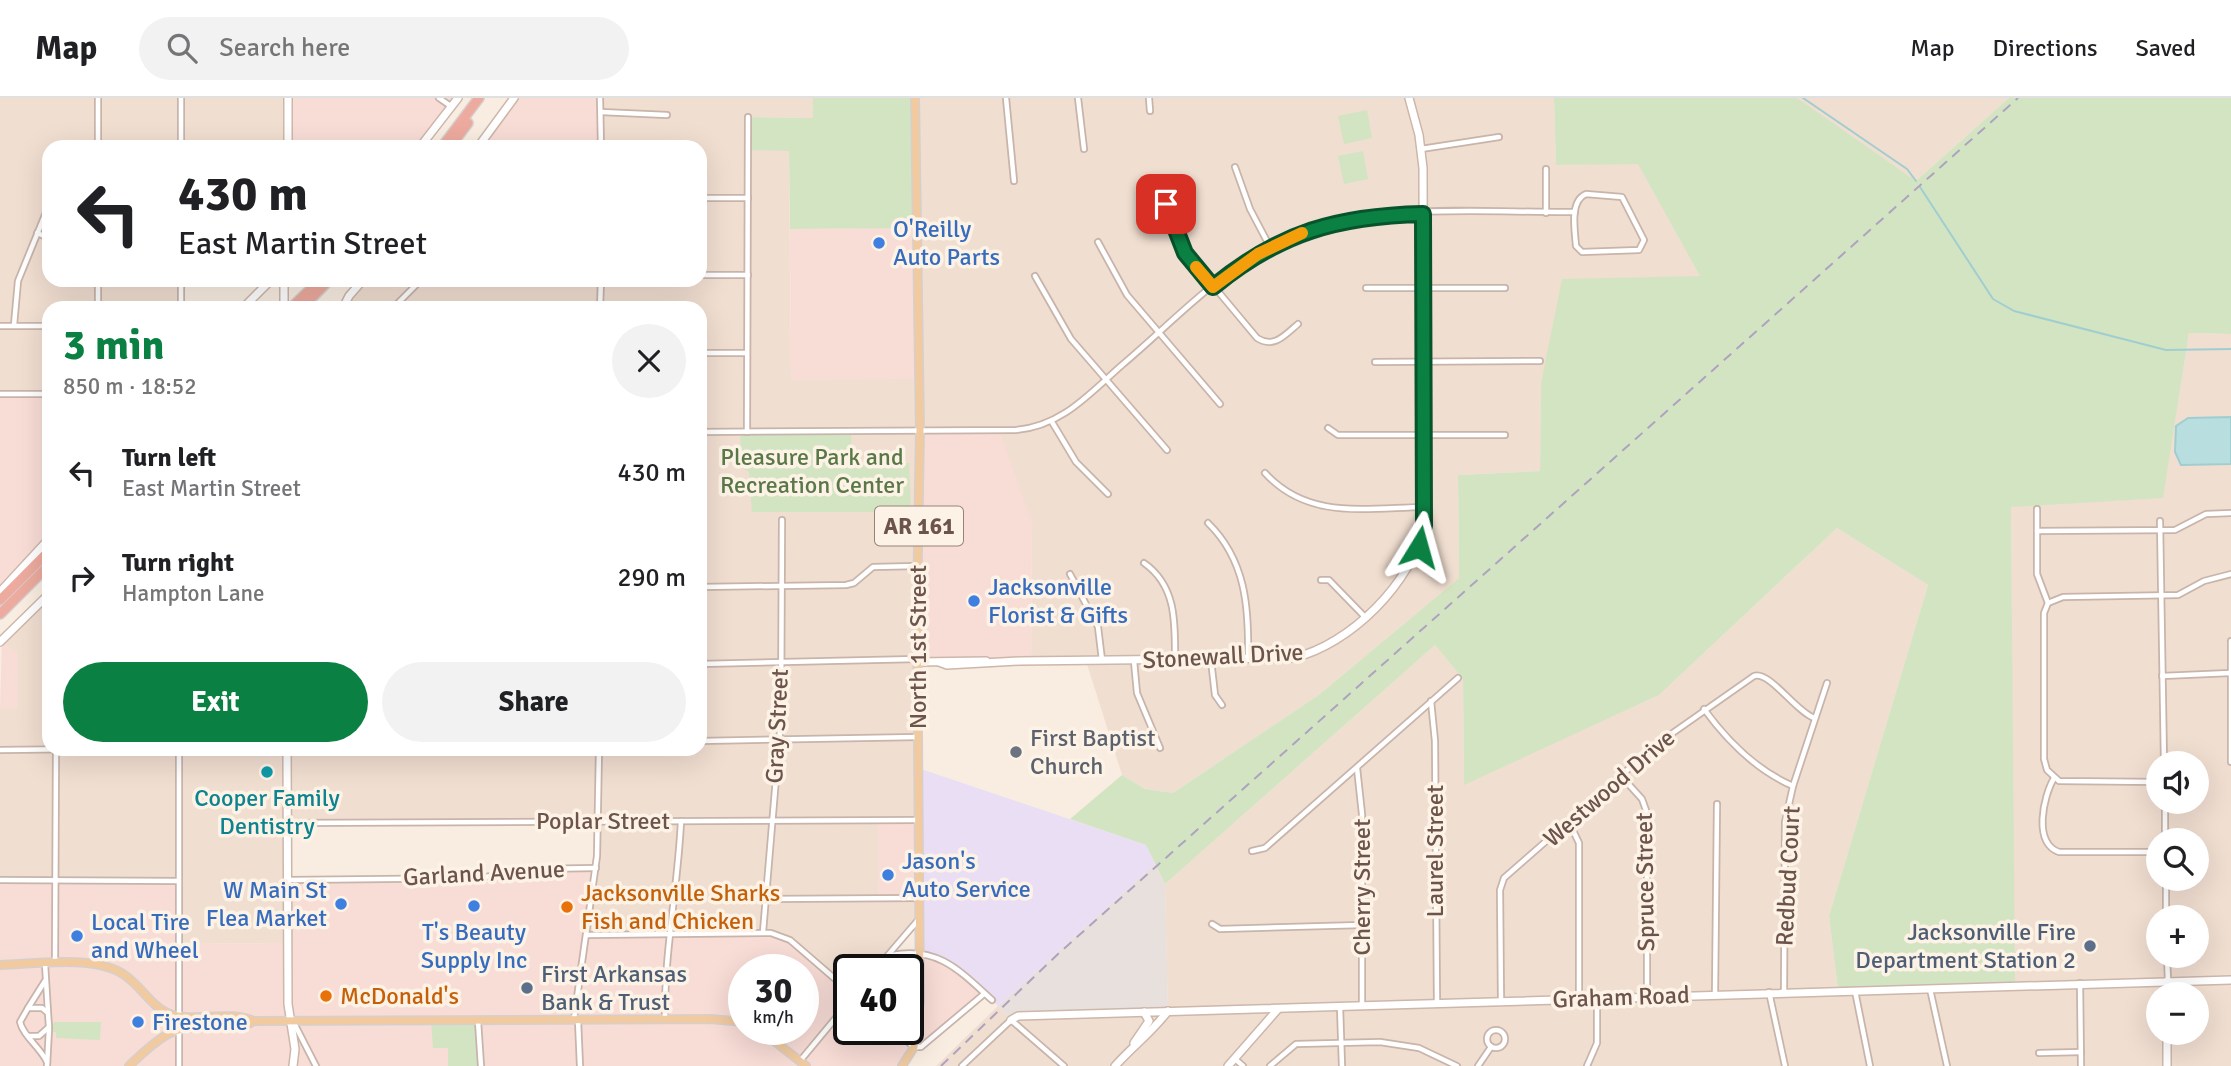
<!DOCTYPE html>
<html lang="en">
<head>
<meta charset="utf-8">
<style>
  body { margin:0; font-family:Signika,sans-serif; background:#f2f2f2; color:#202124; height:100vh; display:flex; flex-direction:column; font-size:26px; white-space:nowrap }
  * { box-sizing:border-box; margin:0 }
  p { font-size:23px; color:#757577 }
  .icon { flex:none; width:38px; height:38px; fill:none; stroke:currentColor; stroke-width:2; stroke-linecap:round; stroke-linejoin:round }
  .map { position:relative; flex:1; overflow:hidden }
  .details { position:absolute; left:42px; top:203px; width:665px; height:455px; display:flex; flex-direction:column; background:#fff; border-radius:21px; box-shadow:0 7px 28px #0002 }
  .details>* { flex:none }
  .guide { position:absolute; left:42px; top:42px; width:665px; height:147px; border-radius:21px; box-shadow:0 7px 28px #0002; background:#fff; color:#202124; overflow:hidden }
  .controls { position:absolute; left:2146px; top:653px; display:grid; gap:14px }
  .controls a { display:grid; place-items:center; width:63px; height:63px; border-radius:50%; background:#fff; box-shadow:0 7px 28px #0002; font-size:35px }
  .speed { position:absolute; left:728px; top:856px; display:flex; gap:14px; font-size:35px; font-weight:700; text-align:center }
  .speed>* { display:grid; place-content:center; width:91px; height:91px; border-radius:50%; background:#fff; box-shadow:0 7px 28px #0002; line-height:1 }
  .speed small { font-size:18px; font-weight:400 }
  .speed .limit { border:4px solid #111; border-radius:10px; background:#fff; color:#111 }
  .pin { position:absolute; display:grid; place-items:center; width:60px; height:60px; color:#fff; margin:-30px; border-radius:14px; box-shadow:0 4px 10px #0006 }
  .me { position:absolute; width:77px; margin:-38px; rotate:8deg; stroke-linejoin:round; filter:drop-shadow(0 0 5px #0008) }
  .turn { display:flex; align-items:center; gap:24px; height:147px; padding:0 21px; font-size:32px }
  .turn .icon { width:91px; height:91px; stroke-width:2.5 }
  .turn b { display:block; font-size:49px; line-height:60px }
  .round { display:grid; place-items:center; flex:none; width:74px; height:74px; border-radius:37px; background:#f2f2f2 }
  .head { display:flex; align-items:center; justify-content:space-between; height:119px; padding:0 21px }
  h1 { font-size:42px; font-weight:800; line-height:52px; color:#0b8043 }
  .action { display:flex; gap:14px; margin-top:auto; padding:14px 21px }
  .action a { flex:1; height:80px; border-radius:42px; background:#0b8043; color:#fff; font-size:28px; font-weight:800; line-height:80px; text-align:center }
  .action a+a { background:#f2f2f2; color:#202124 }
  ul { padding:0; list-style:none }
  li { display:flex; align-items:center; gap:21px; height:105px; padding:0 21px }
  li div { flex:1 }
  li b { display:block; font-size:26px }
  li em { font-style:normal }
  header { display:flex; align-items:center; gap:42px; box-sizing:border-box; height:98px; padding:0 35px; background:#fff; border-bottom:2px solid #e0e0e0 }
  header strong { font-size:33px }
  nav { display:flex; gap:38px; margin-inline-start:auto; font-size:24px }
  .search { width:490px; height:63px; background:#f2f2f2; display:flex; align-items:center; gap:18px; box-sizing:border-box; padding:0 24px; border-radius:38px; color:#757577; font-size:26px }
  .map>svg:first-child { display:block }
  .residential { fill:#f0ded0; fill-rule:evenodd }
  .commercial { fill:#f8dcd6; fill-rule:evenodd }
  .industrial { fill:#e8e0dc }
  .education { fill:#eadef5 }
  .green { fill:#d3e4c2 }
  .water { fill:#b8dee0; stroke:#a0ced0; stroke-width:2 }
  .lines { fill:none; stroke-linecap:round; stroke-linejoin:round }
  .stream { stroke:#a0ced0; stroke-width:2 }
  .street-casing { stroke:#c8b4aa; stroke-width:8 }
  .secondary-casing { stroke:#cdb6aa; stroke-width:10 }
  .primary-casing { stroke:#d6cfcd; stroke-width:10 }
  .highway-casing { stroke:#d6cfcd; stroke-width:12 }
  .street { stroke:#fff; stroke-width:4.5 }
  .secondary { stroke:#fff; stroke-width:7 }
  .primary { stroke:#f1caa0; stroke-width:7 }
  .highway { stroke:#edaa9e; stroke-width:9 }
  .rail { stroke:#afa2c0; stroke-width:2; stroke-dasharray:10 7; stroke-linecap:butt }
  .route-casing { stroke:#07532c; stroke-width:18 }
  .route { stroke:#0b8043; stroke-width:12 }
  .slow { stroke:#f59e0b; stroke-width:12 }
  .shop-dot { fill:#3f7fe0; stroke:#fdf2e6; stroke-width:2.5 }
  .worship-dot { fill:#6b7280; stroke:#fdf2e6; stroke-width:2.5 }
  .culture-dot { fill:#0f9aa8; stroke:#fdf2e6; stroke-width:2.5 }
  .food-dot { fill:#e8710a; stroke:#fdf2e6; stroke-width:2.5 }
  .service-dot { fill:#5c6f8a; stroke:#fdf2e6; stroke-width:2.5 }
  .labels { text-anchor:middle; stroke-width:7; stroke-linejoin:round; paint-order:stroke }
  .shield { fill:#fdf2e6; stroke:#98837a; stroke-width:2 }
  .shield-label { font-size:23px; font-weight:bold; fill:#6d544b }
  .shop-label { font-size:24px; fill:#366cbe; stroke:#fdf2e6; text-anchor:start }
  .park-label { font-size:24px; fill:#5a7847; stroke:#fdf2e6 }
  .street-label { font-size:24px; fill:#6d544b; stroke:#fdf2e6 }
  .worship-label { font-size:24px; fill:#5b616d; stroke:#fdf2e6; text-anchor:start }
  .culture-label { font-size:24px; fill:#0d838f; stroke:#fdf2e6 }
  .food-label { font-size:24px; fill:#c56008; stroke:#fdf2e6; text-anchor:start }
  .service-label { font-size:24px; fill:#4e5e75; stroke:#fdf2e6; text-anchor:end }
</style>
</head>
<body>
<header>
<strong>Map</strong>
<div class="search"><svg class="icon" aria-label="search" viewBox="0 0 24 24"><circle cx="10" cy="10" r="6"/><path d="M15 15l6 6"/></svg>Search here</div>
<nav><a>Map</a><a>Directions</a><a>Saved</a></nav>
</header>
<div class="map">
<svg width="2231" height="968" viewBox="0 0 2231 968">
  <rect width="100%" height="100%" fill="#f9ede1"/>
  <!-- residential -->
  <g class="residential">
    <path d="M0,0H288V49H49V182H181V210H49V296H0Z"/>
    <path d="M600,0H813V20L749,19L789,52L791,282L915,0H1554L1556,67L1638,65L1701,179L1550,247L1541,285L1540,373L1458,377L1459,480L1320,596L1173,695L1145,691L1122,677L1086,563H1031L1032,424L920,333V820L877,871L849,872V893L811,859L587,837L599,724L288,725L289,845L180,846L0,782V610H18L2,542L49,496V651H700V210H343L363,182H700V49H601Z"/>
    <path d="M1795,0H2009L1916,83Z"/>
    <path d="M2189,235L2231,236V968H936L998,908L1011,922L1168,913L1165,786L1435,547L1463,581L1464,686L1659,597L1837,430L1928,487L1829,818L1838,892L2014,887L2011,408L2164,391ZM2158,665H2196V704H2158ZM2158,742H2196V780H2158ZM2158,819H2196V858H2158ZM2158,896H2196V934H2158Z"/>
  </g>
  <!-- commercial -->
  <g class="commercial">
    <path d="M288,0H458L420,49H288Z"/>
    <path d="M514,0H600L601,49H478Z"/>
    <path d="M917,130L920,281L791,282L790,131Z"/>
    <path d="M0,296H49V442L0,494Z"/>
    <path d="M920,332H999L1032,424L1031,563L918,564Z"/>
    <path d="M2,542L18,556V610H0Z"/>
    <path d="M878,722H918V800L878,801Z"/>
    <path d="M596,770L587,836L763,834L783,838L849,892V931H908V872L877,871L886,860L933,856L985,896L930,944L914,949L901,968H0V782L179,783L180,846L288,845V782L479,780L510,773ZM744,872H803V931H744Z"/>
  </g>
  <!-- industrial -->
  <path class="industrial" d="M1155,766L1165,786L1168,913L1011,922L998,908Z"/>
  <!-- education -->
  <path class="education" d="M918,670L1146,747L1155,766L998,908L940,860L919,856Z"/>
  <!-- green -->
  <g class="green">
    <path d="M813,0H915L917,130L790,131L789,53L748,52V19L813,20Z"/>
    <path d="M1554,0H1797L1916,83L2009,0H2231V236L2189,235L2163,400L2011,409L2015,887L1838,892L1829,818L1928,487L1837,430L1659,597L1464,687L1463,581L1435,547L1165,786L1146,747L1070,721L1122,677L1145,691L1173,695L1320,596L1459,480L1458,377L1540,373L1541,285L1562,181L1700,178L1638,66L1556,67Z"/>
    <path d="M1367,12L1372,40L1344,46L1338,18Z"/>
    <path d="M1363,53L1368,81L1344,86L1338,58Z"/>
    <path d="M851,333L852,367L909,365L911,414H752L749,374L742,370L740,334Z"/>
    <path d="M431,923H478L481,968H448V950H433Z"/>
    <path d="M54,924H101L100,942L56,940V934H51Z"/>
  </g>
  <!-- water -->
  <path class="water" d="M2231,319V366L2181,367L2175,354L2176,328L2188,320Z"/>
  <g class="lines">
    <!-- stream -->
    <g class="stream">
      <path d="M1803,0L1907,71L1916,83"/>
      <path d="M1920,89L1993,201L2014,213L2166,252L2231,251"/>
    </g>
    <!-- street casing -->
    <g class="street-casing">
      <g id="street">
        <path d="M439,0L452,9"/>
        <path d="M600,0L601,49"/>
        <path d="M1006,0L1014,83"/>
        <path d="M1078,0L1084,51"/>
        <path d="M1149,0L1150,13"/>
        <path d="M601,14L667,17"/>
        <path d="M98,49V0"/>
        <path d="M181,49V0"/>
        <path d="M1421,51L1499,39"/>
        <path d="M1235,69L1250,111L1270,149"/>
        <path d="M1546,71V115"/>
        <path d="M1586,96L1622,99L1644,142L1639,152L1582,154L1576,148C1575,133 1569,103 1586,96Z"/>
        <path d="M700,100H748"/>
        <path d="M1166,106L1186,155L1257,240C1274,251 1285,237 1298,226"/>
        <path d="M37,135L49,140"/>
        <path d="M1098,144L1127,197L1220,306"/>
        <path d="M700,177H748"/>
        <path d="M1035,178L1071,241L1167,352"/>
        <path d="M98,182V210"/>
        <path d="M181,182V210"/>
        <path d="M1366,190H1505"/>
        <path d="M393,210L421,182"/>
        <path d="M600,210L601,182"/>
        <path d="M14,227L18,183L49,107"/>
        <path d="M0,228H49"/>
        <path d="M700,255H747"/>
        <path d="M1375,264L1540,263"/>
        <path d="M0,296H49"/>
        <path d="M1052,324L1076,364L1108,396"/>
        <path d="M1328,330L1338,337H1505"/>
        <path d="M700,334L1016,332C1062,328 1089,296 1122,267C1172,225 1221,171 1281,143C1368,102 1480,115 1575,114"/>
        <path d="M747,334L748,19"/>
        <path d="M1265,375C1308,422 1365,410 1424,409"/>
        <path d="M2037,411V476L2048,505"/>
        <path d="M2160,423L2164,665"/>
        <path d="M1208,425C1246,462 1249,510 1248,560"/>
        <path d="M2037,433L2175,432L2206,416L2231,415"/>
        <path d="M1144,465C1177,488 1175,526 1175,561"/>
        <path d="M1070,476L1098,529L1102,562"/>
        <path d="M1321,482H1329L1364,518"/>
        <path d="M700,489L846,487L854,485L873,469L917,468"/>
        <path d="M2231,543V664"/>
        <path d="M1211,562L1215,597L1222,607"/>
        <path d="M1134,563L1137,595L1160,650"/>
        <path d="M700,566L917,561"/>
        <path d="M2162,578L2230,575"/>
        <path d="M1431,603L1435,643L1437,904"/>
        <path d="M1704,611C1728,644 1756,672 1793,688"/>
        <path d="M700,643L918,639"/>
        <path d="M0,652L88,651"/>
        <path d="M1357,670L1362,716V908"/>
        <path d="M1622,679L1642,701L1647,715V898"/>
        <path d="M2054,680C2043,699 2033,745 2059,754H2158"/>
        <path d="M2158,684L2059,683L2047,672L2044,661V515L2048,505L2063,499L2178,497L2204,483L2231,476"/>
        <path d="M2165,704V742"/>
        <path d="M1569,724L1579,745V900"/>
        <path d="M288,725L918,722"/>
        <path d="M1252,753L1265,750L1458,580"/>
        <path d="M2166,780V819"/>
        <path d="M0,782L179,783"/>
        <path d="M288,782L479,780L535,771L596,770"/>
        <path d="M766,801L918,800"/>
        <path d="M1212,826L1220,831L1362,827"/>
        <path d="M763,834L781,621L782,422"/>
        <path d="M587,837L771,835L790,842L849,893"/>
        <path d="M888,857L919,821"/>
        <path d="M2167,858L2168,883"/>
        <path d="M55,865L56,651"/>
        <path d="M45,866L48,914"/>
        <path d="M877,872L892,857C938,848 960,873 992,902"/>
        <path d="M2080,885L2081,968"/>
        <path d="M1930,891L1947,968"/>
        <path d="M1784,893L1785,724L1793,688L1827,585"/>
        <path d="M1855,893L1870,968"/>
        <path d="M1769,894L1785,968"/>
        <path d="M1715,896L1717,706"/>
        <path d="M1501,902L1500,792L1504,780L1657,646L1754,578C1770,573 1795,613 1814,620"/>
        <path d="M1340,909L1342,968"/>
        <path d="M28,910L45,883"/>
        <path d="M574,921L597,758L599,651"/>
        <path d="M665,921C664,855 678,789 681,723"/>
        <path d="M578,922L580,968"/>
        <path d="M478,923L481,968"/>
        <path d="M294,925L316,968"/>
        <path d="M892,931L914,949H921L984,896"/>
        <circle cx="1496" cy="941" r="9"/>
        <path d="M29,938H39L49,929L48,915L42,910H28L20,924C23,938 40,949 47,964"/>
        <path d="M2039,955L2081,954"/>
        <path d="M1235,961L1243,968"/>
        <path d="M800,963L849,904"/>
        <path d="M47,968L49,931"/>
        <path d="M179,968V651"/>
        <path d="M962,968L1011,922L1064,968"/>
        <path d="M1270,968L1296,946L1380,944L1419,950L1457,968"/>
        <path d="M1478,968L1491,949"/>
        <path d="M1587,968L1597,945V900"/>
      </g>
    </g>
    <!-- secondary casing -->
    <g class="secondary-casing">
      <g id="secondary">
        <path d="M288,0V49"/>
        <path d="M420,49L458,0"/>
        <path d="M478,49L514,0"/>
        <path d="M284,182V210"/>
        <path d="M243,210L271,182"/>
        <path d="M343,210L349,198L363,182"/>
        <path d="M0,494L49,441"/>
        <path d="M0,544L49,496"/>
        <path d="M918,564L986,563"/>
        <path d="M939,564L947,567L1020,563L1293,560C1350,547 1413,484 1424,427L1423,70L1419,37L1409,0"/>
        <path d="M287,651L288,906L295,951L293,968"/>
        <path d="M2167,896L2168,883"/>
        <path d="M1011,922L1018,918L2231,882"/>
        <path d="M1134,945L1149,923L1144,914"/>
        <path d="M1115,968C1133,948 1151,935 1168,913"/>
        <path d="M1228,968L1278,911"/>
        <path d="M2167,968V934"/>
      </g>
    </g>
    <!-- primary casing -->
    <g class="primary-casing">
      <g id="primary">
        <path d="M0,867C34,866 94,857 123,876C141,887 153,912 173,917C200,924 228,912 254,923L711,921L744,924"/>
        <path d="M759,931L806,968"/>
        <path d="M129,968C179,919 180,932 245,928L254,923"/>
        <path d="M902,968L914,949L920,902L917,507L920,332L915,0"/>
      </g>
    </g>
    <!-- highway casing -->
    <g class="highway-casing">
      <g id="highway">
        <path d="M442,49L479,0"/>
        <path d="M450,49L468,25"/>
        <path d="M291,210L320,182"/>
        <path d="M302,210L329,182"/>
        <path d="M0,502L49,453"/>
        <path d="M0,516L49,467"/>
      </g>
    </g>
    <!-- street -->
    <use href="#street" class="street"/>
    <!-- secondary -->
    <use href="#secondary" class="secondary"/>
    <!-- primary -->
    <use href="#primary" class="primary"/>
    <!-- highway -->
    <use href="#highway" class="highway"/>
    <!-- rail -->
    <path class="rail" d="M941,968L1058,856L2018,0"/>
  </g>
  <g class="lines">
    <!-- route casing -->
    <g class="route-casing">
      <path id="route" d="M1166,106L1185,155L1213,189C1280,134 1338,118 1423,116L1424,427L1419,449"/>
    </g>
    <!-- route -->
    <use href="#route" class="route"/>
    <!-- slow -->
    <path class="slow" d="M1196,169L1213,189L1258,156L1302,135"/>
  </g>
  <!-- markers -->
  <g class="shop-dot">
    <circle cx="879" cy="145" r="7"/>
    <circle cx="974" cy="503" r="7"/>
    <circle cx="888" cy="777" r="7"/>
    <circle cx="341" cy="806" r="7"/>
    <circle cx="474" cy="808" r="7"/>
    <circle cx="77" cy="838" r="7"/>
    <circle cx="138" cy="924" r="7"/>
  </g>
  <circle class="worship-dot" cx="1016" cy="654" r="7"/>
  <circle class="culture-dot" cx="267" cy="674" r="7"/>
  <g class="food-dot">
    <circle cx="567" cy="809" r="7"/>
    <circle cx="326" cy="898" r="7"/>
  </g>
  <g class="service-dot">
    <circle cx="2090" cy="848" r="7"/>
    <circle cx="527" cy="890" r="7"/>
  </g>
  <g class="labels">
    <!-- shield labels -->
    <rect class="shield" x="875" y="408.5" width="88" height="39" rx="5"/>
    <g class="shield-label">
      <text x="919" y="436">AR 161</text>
    </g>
    <!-- shop labels -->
    <g class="shop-label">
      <text x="893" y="139">O'Reilly<tspan x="893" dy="28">Auto Parts</tspan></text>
      <text x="988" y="497">Jacksonville<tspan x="988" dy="28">Florist &amp; Gifts</tspan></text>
      <text x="902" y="771">Jason's<tspan x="902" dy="28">Auto Service</tspan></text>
      <text x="327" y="800" text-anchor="end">W Main St<tspan x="327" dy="28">Flea Market</tspan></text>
      <text x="91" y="832">Local Tire<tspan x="91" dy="28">and Wheel</tspan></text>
      <text x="474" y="842" text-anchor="middle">T's Beauty<tspan x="474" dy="28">Supply Inc</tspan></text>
      <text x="152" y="932">Firestone</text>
    </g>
    <!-- park labels -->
    <g class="park-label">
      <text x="812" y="367">Pleasure Park and<tspan x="812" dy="28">Recreation Center</tspan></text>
    </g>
    <!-- street labels -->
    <g class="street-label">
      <text transform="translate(918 549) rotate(-90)" y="8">North 1st Street</text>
      <text transform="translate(1223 558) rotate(-3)" y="8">Stonewall Drive</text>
      <text transform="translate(777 628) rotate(-87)" y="8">Gray Street</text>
      <text transform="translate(1609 690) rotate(-41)" y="8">Westwood Drive</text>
      <text x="603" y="731">Poplar Street</text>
      <text transform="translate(1435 753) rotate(-90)" y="8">Laurel Street</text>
      <text transform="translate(484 775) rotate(-3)" y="8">Garland Avenue</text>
      <text transform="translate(1788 778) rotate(-87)" y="8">Redbud Court</text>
      <text transform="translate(1645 784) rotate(-91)" y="8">Spruce Street</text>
      <text transform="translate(1362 789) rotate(-90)" y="8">Cherry Street</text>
      <text transform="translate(1621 899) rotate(-2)" y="8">Graham Road</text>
    </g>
    <!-- worship labels -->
    <g class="worship-label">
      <text x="1030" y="648">First Baptist<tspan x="1030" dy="28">Church</tspan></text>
    </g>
    <!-- culture labels -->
    <g class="culture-label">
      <text x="267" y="708">Cooper Family<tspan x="267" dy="28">Dentistry</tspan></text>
    </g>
    <!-- food labels -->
    <g class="food-label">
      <text x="581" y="803">Jacksonville Sharks<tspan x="581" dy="28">Fish and Chicken</tspan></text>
      <text x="340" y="906">McDonald's</text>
    </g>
    <!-- service labels -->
    <g class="service-label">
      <text x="2076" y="842">Jacksonville Fire<tspan x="2076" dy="28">Department Station 2</tspan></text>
      <text x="541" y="884" text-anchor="start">First Arkansas<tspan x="541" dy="28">Bank &amp; Trust</tspan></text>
    </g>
  </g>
</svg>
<div class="controls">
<a><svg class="icon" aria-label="sound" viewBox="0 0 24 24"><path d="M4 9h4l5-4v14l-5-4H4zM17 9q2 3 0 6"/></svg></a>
<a><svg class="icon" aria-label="search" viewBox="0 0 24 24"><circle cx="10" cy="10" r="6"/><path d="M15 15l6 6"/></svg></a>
<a>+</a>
<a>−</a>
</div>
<div class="speed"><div>30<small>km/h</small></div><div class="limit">40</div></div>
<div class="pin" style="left:1166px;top:106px;background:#d93025"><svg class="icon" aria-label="arrive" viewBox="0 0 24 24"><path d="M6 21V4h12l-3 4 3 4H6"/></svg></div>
<svg class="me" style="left:1419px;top:449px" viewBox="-20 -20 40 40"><path d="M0-17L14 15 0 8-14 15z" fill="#0b8043" stroke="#fff" stroke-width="4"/></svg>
<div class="guide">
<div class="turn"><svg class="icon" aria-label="left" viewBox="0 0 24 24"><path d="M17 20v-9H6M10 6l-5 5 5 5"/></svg><div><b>430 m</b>East Martin Street</div></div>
</div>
<section class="details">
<div class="head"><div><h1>3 min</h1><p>850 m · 18:52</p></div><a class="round"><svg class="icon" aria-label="close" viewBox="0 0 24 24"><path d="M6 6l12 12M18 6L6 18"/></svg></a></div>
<ul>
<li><svg class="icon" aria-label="left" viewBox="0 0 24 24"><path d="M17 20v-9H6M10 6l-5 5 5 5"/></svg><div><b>Turn left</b><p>East Martin Street</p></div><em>430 m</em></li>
<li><svg class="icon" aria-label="right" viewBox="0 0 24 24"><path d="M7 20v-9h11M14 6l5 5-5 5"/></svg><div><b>Turn right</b><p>Hampton Lane</p></div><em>290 m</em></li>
</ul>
<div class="action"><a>Exit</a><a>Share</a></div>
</section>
</div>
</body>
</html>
